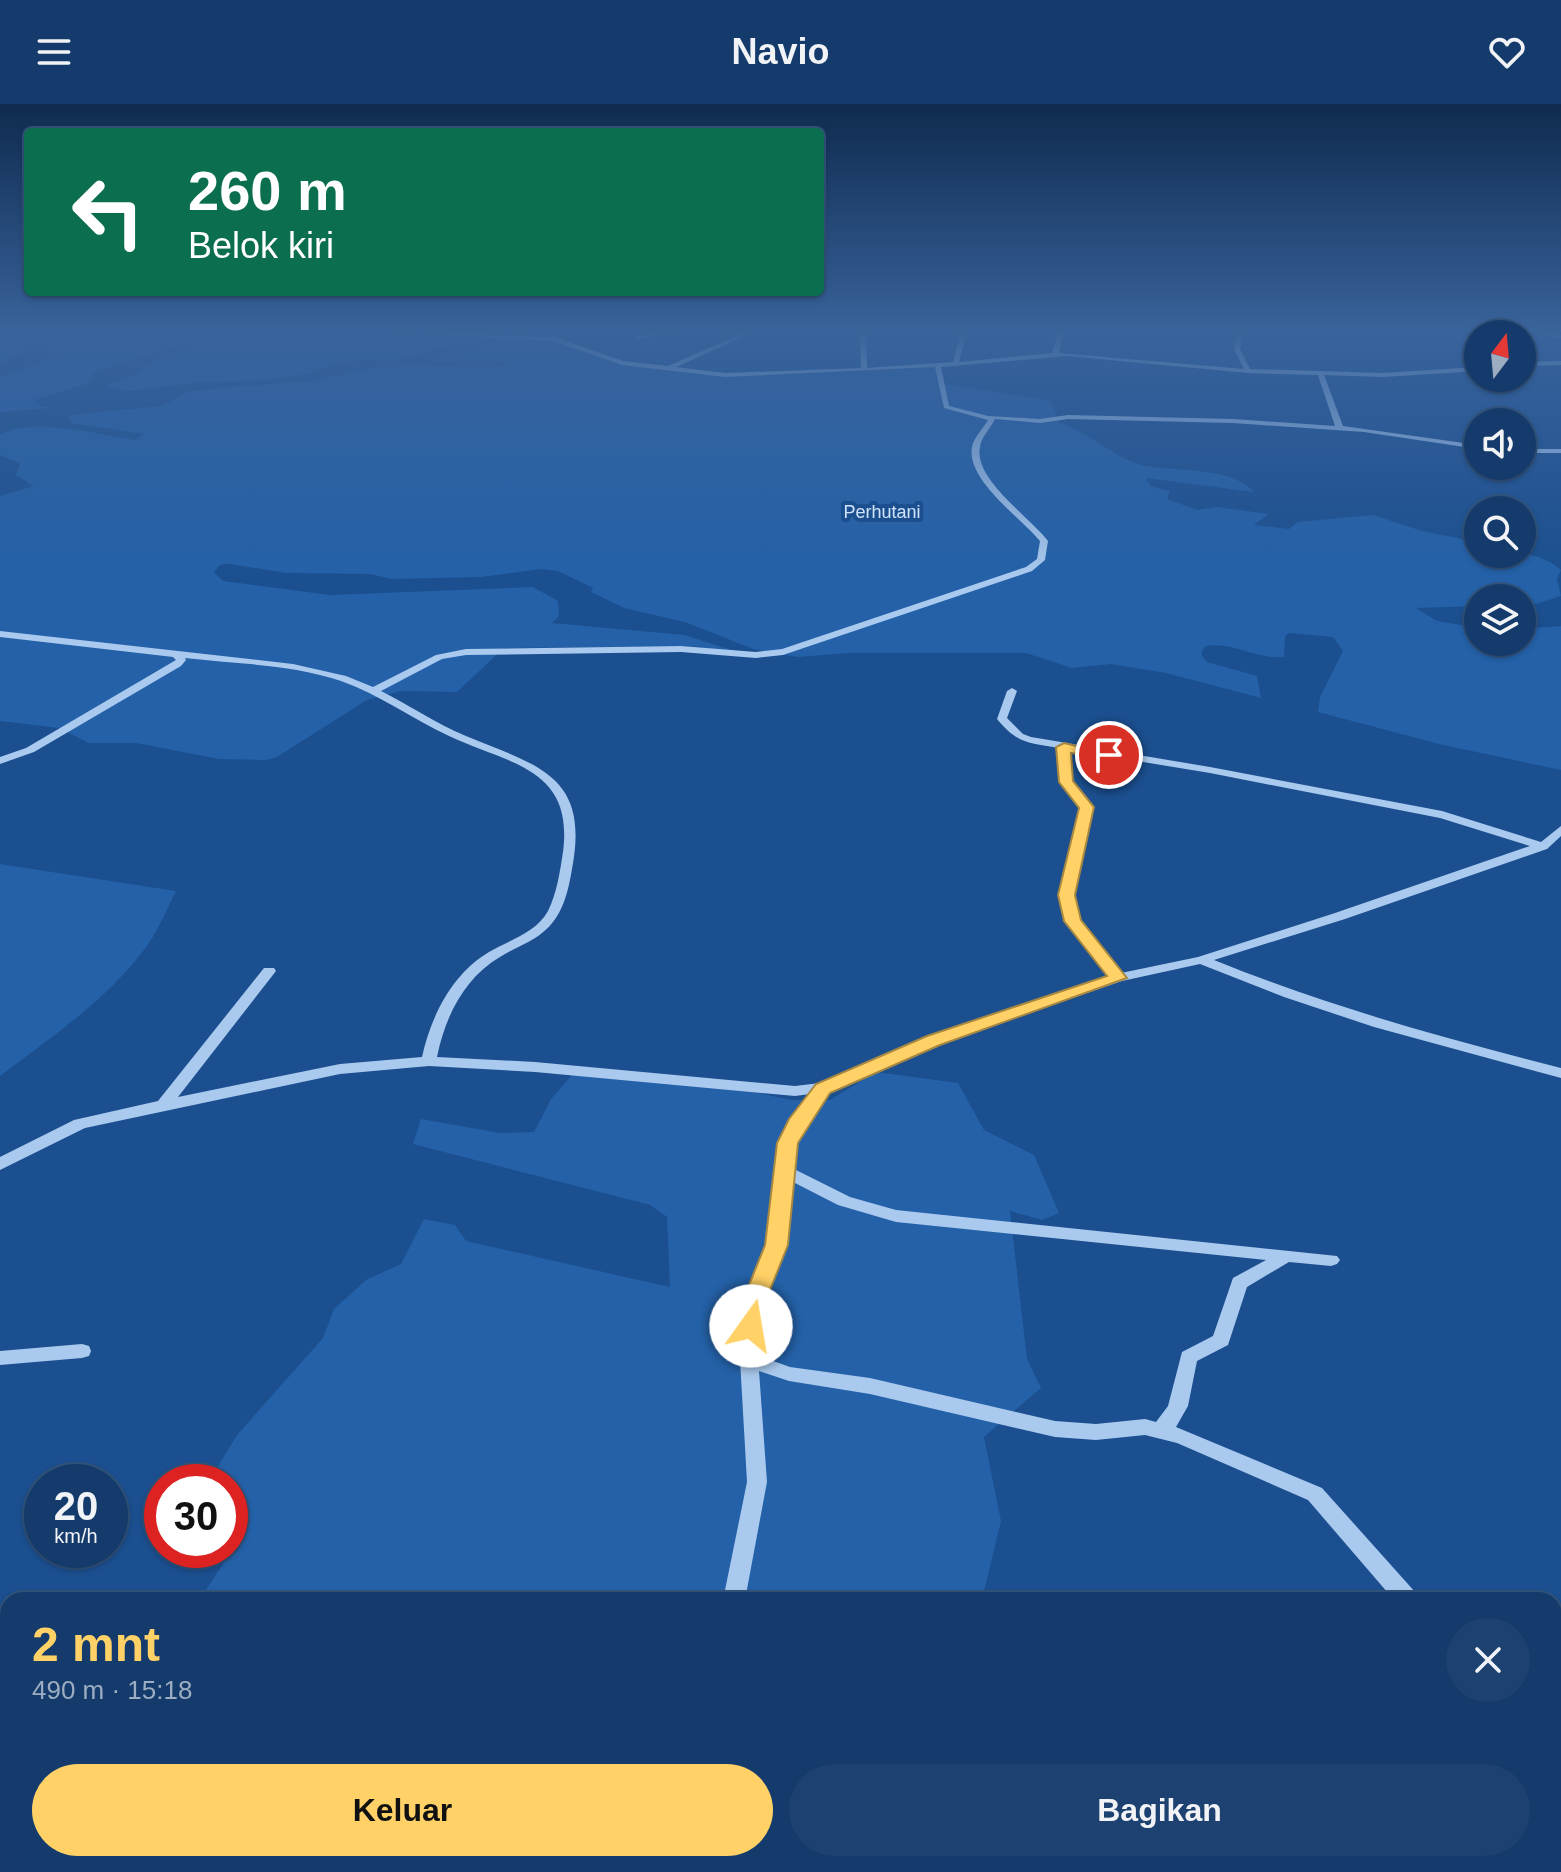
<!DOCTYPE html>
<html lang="id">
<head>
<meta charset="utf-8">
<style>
  body { margin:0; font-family:Arial,sans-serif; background:#1d4271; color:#f1f3f6; height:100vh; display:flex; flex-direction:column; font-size:30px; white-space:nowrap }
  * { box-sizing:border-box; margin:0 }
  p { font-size:26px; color:#9dadc1 }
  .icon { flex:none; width:44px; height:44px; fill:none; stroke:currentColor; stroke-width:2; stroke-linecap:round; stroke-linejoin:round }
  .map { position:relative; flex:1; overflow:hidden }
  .drawer { position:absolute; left:0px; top:1488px; width:1562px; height:280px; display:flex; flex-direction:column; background:#143b6b; border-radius:24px 24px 0 0; box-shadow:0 2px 6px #0004,0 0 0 2px #33557e }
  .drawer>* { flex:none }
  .hud { position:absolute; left:24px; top:24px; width:800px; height:168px; border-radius:8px; box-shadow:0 2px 6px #0004,0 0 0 2px #33557e; background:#0b6e4f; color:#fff; overflow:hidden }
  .needle { width:52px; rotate:16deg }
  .tools { position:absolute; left:1464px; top:216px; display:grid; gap:16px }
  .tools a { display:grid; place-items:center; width:72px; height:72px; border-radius:50%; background:#143b6b; box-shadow:0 2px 6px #0004,0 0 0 2px #33557e; font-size:40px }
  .speed { position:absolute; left:24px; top:1360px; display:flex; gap:16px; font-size:40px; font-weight:700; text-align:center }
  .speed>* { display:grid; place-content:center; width:104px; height:104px; border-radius:50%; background:#143b6b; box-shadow:0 2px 6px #0004,0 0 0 2px #33557e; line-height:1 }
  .speed small { font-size:20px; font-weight:400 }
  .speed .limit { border:12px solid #d22; background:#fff; color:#111 }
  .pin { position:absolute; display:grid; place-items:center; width:68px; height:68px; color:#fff; margin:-34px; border:4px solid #fff; border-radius:50%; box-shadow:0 2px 8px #0007 }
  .me { position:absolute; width:88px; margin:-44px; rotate:13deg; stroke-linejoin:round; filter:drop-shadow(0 0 6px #0008) }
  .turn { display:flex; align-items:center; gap:28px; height:168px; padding:0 32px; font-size:36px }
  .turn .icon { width:104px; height:104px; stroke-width:2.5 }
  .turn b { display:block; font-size:56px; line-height:68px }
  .round { display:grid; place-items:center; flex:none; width:84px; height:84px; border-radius:42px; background:#1d4271 }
  .summary { display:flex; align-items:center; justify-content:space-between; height:136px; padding:0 32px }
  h1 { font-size:48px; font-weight:600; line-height:60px; color:#ffd166 }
  .cta { display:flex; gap:16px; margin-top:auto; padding:16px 32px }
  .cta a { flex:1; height:92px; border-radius:48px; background:#ffd166; color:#111; font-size:32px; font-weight:600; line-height:92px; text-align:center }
  .cta a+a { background:#1d4271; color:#f1f3f6 }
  header { display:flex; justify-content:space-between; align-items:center; height:104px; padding:0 32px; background:#143b6b; font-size:36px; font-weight:600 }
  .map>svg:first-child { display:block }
  .green { fill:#2461a8 }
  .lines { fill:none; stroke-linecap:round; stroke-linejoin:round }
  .minor { fill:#a9c9ee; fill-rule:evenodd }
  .route { fill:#ffd166; stroke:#a68842; stroke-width:2 }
  .labels { text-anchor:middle; stroke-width:8; stroke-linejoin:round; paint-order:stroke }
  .far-park-label { font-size:18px; fill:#cfe3fa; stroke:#1b4f8f }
</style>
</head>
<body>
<header><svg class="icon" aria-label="menu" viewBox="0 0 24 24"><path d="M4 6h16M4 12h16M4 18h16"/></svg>Navio<svg class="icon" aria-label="heart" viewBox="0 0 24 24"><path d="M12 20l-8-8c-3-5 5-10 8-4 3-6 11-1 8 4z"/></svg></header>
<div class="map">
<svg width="1561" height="1768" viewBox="0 0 1561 1768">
  <rect width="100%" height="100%" fill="#1b4f8f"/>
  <!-- green -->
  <g class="green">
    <path d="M0,225H314L521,234L557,238L623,261L738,273L936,264L937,279L1051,297L1059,319C1090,327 1111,353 1142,361C1177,369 1229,361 1254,388L1146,374L1150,382L1170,387L1167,395L1197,406L1217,403L1269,410L1254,421L1289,425L1298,418L1373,411L1422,427L1478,438V450C1509,450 1536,444 1561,466L1557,475L1561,492L1524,504L1522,494H1478V502L1416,504L1437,517L1478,524V538H1522V525L1561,522V666L1443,641L1318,608L1320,593L1343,547L1333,533L1289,529L1285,532L1284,553C1257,556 1233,537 1205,542L1201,550L1207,558L1257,572L1261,594L1166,569L1111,560L1072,564L1026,549H850L797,553L753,545L685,518L624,504L591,488L593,484L558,467L541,465L481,473L392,475L370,470L286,469L230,460L220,461L214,468L223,477L330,491L533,483L558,497L559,512L552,519L684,531L738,548L688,542L504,544L457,588L401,587L367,596L277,653L266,656L219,655L136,639H89L59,624L0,617V392L34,382L16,371L20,359L0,351V331C30,312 100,331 136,336L144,330L71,319L69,311L161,302L190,287L318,276L361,266L408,261L494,263L513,259L493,255H433L485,241H456L399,255L347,257L310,269L271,276L200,278L128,287L105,281L137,271L146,261L192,243L185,240L93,269V276L88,279L35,296L40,302L51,304L0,308V273L66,249L31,246L0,259Z"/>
    <path d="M0,760L176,787C167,805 159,825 147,842C108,895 52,933 0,972Z"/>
    <path d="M876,968L958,979L984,1026L1034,1051L1059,1109L1042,1116L1010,1107L1027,1255L1041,1284L984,1333L1001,1417L982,1496H188L204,1489L234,1443L230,1423V1378H220L217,1364L237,1331L323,1234L334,1205L366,1176L401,1160L424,1115L455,1121L466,1137L670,1183L667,1113L650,1101L413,1040L421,1015L500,1029L534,1028L551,995L572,971L735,984L791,996H830Z"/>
    <path d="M8,1565V1760H957L961,1768H0V1575Z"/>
    <path d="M1554,1712L1561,1713V1768H1477L1486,1760H1554Z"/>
  </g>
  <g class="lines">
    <!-- minor -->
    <g class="minor">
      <path d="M330,225L554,233L623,257L668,262L739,231C706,221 670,228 637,236L635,233C667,225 716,216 747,231L676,263L725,269L861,264L860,234L867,225H873L866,234L867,264L953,258L959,235L957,225H963L965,235L959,258L1052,249L1057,232L1052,225H1058L1063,232L1059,249L1244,265L1234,245L1238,225H1244L1240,245L1250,265L1383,269L1478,263V267L1383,273L1324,271L1343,322L1478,341V345L1364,328L1233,319L1068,315L1040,319L995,315C991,324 981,333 980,343C973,375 1030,413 1048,437L1045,456L1032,467L783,551L756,554L681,548L466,551L442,555L381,587C409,601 437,620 466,632C538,662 590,671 572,765C568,789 562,814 542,829C530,839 514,844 500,853C464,874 445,913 437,953L535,958L795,982L820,979L929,934L1110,872L1061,808L1060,791L1081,703L1060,678L1059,644C1028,639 1018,640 997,615L1007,587L1012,584L1017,587L1007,614L1023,630L1031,633L1210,663L1442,707L1541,738L1561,722V732L1547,745L1345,815L1214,856C1327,902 1443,934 1561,964V974L1374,923L1284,893L1200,860L1122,877L1013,914L939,940L828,987L803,1022L795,1039L792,1064L850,1093L896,1106L1337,1152L1340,1156L1337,1160L1331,1162L1289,1158L1247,1183L1228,1241L1197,1257L1188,1302L1176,1323L1322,1384L1416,1489L1419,1496H1394L1308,1396L1177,1339L1145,1331L1096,1336L1055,1333L870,1290L789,1277L759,1267L767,1378L745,1496H723L747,1378L740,1256L742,1222L749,1186L767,1141L779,1039L790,1016L810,990L795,992L535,968L429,962L340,970L85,1024L0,1066V1053L74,1016L158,997L264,864H274L276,867L178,993L340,960L422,953C431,912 452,870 489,848C509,836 536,829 548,807C557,789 560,767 563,748C574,663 508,660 449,632C412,615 379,590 341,577C291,560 236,560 185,554L186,556L181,562L34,648L0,660V653L26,644L176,556L173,553L0,533V527L293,560L346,572L373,583L436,551L466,545L681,542L756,548L782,545L1026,463L1037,455L1040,437C1021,414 966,376 972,343C974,333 983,325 988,316L944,304L935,263L725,273L622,261L553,237ZM1067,252L1248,269L1318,271L1335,322L1233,315L1068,311L1040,315L988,312L949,302L941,263ZM1070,646L1210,669L1440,714L1530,742L1335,809L1198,853L1121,869L1074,808L1072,791L1093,703L1072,678ZM791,1077L838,1101L896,1118L1266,1156L1233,1174L1213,1232L1182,1248L1168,1302L1156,1318L1145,1315L1096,1320L1055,1317L870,1274L790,1263L759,1252L760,1222L767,1186L785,1141Z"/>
      <path d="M1523,225H1532L1561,231V235Z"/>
      <path d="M1561,257V261L1522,262V258Z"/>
      <rect x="1522" y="345" width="39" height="4"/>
      <path d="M82,1240L89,1242L91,1247L89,1252L82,1254L0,1261V1247Z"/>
      <path d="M671,1760H695V1768H669Z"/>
    </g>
  </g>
  <!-- sky -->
  <linearGradient id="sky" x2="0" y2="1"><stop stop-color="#0f2b4f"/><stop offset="0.48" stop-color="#39639b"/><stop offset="1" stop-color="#39639b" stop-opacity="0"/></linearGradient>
  <rect width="1561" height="472" fill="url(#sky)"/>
  <!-- route -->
  <path class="route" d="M1064,639L1116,651L1109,655L1071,649L1073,677L1094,703L1075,791L1081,816L1127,874L940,941L830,989L798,1039L788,1141L770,1186L759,1228H743L739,1222L747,1186L765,1141L777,1039L789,1015L816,980L927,932L1107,872L1064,817L1058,791L1079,704L1059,678L1056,643Z"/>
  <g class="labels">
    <!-- far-park labels -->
    <g class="far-park-label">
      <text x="882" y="414">Perhutani</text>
    </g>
  </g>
</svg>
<div class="tools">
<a><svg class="needle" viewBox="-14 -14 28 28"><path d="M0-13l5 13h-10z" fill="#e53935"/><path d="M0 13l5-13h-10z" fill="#9dadc1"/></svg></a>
<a><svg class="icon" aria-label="sound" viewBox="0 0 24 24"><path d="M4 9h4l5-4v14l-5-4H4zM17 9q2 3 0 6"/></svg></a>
<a><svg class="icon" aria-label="search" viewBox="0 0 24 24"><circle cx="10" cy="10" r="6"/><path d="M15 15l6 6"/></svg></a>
<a><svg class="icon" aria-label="layers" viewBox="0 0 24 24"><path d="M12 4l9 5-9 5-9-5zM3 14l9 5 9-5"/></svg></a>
</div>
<div class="speed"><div>20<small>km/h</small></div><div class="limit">30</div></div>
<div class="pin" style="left:1109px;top:651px;background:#d93025"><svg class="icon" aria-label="arrive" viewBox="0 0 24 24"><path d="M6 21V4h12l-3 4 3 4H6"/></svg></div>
<svg class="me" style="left:751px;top:1222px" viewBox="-20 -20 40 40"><circle r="19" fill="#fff"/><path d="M0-13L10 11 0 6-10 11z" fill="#ffd166"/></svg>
<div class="hud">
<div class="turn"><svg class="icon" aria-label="left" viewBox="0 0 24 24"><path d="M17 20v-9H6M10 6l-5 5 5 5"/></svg><div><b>260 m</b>Belok kiri</div></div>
</div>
<section class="drawer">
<div class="summary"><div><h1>2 mnt</h1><p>490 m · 15:18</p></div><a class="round"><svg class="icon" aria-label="close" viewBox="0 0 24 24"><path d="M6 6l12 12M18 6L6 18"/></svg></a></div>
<div class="cta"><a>Keluar</a><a>Bagikan</a></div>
</section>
</div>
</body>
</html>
